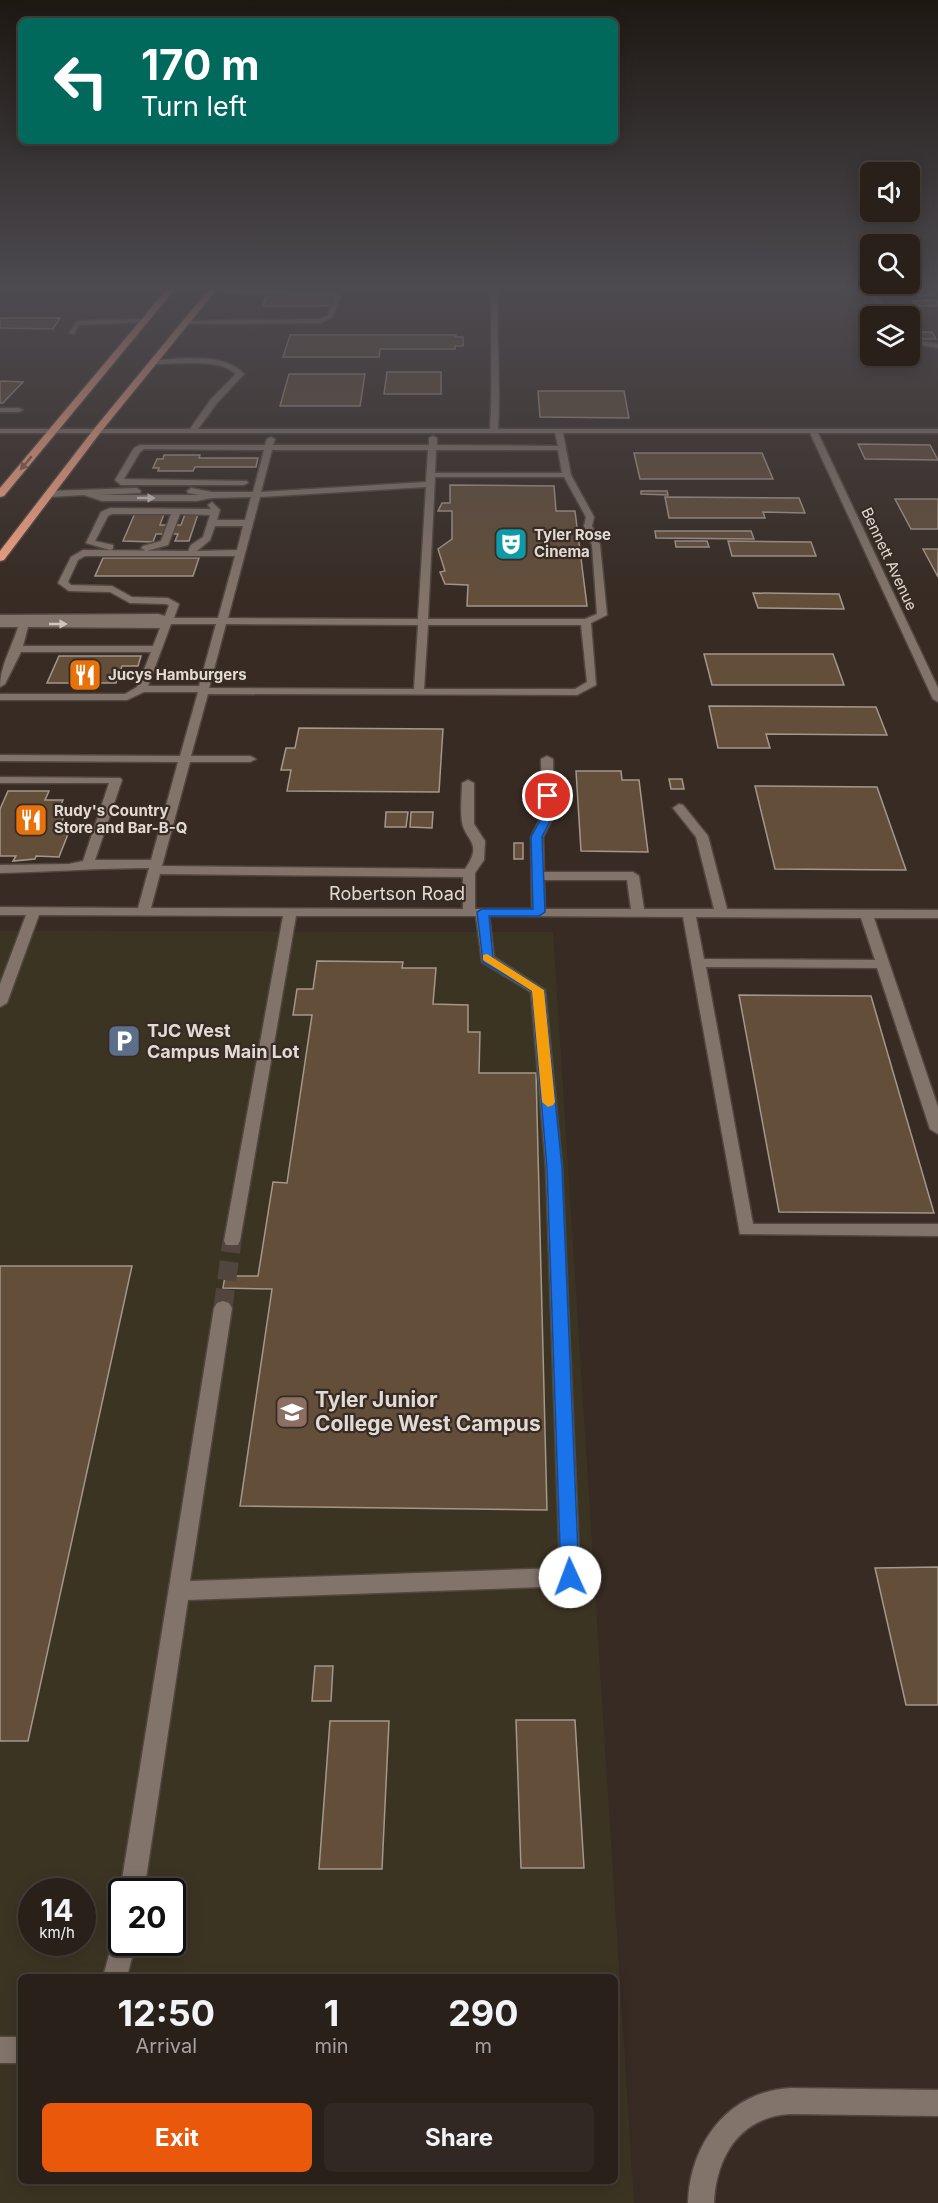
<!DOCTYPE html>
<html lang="en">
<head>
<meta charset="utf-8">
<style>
  body { margin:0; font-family:Inter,sans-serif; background:#312823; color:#f1f3f6; height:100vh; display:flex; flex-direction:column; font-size:22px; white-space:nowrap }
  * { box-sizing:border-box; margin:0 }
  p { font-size:20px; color:#a5a3a2 }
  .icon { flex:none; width:33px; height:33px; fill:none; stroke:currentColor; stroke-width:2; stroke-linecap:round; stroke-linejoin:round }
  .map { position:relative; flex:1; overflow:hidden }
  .details { position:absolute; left:18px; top:1974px; width:600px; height:210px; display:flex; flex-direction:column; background:#29201a; border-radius:9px; box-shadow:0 3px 15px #0003,0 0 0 2px #453e39 }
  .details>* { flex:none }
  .guide { position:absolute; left:18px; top:18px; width:600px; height:126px; border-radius:9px; box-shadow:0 3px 15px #0003,0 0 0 2px #453e39; background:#00695c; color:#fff; overflow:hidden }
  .fabs { position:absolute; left:860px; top:162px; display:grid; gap:12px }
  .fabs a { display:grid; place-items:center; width:60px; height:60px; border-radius:9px; background:#29201a; box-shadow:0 3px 15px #0003,0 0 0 2px #453e39; font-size:30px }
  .speed { position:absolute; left:18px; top:1878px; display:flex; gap:12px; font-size:30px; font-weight:700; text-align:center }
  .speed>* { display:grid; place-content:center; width:78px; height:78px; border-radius:50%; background:#29201a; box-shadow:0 3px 15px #0003,0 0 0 2px #453e39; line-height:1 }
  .speed small { font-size:15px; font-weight:400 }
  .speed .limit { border:3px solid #111; border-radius:9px; background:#fff; color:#111 }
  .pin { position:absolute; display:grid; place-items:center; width:51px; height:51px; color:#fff; margin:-26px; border:3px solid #fff; border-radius:50%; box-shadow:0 2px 6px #0007 }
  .me { position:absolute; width:66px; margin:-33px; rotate:358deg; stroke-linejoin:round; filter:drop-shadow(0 0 4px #0008) }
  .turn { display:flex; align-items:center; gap:21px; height:126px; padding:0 24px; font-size:27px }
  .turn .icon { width:78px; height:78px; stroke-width:2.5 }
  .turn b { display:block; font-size:42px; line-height:51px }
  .eta { display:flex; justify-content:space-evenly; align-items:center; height:102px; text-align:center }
  .eta b { font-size:36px; font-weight:700; line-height:42px }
  .cta { display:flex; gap:12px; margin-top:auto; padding:12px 24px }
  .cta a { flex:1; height:69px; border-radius:9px; background:#ea580c; color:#fff; font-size:24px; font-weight:700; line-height:69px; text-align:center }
  .cta a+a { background:#312823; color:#f1f3f6 }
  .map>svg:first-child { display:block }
  .education { fill:#3c3423; fill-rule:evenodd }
  .building { fill:#634e3a; stroke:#a4978c; stroke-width:1.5 }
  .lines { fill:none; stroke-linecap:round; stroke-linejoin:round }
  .minor-tunnel { stroke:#51453e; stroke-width:19; stroke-dasharray:19 9; stroke-linecap:butt }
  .minor-casing { stroke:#514740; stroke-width:3 }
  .highway-casing { stroke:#514740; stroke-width:3 }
  .minor { fill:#82746a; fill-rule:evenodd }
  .highway { fill:#f9a585; fill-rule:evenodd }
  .oneway { fill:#8e624f }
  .oneway2 { fill:#cfc6c0 }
  .route { fill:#1a73e8; stroke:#114b97; stroke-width:1.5 }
  .slow { fill:#f59e0b }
  .labels { text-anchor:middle; stroke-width:4.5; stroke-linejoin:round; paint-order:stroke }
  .far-poi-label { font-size:15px; font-weight:bold; fill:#e2dbd5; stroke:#372b23; text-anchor:start }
  .far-street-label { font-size:15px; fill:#e2dbd5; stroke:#372b23 }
  .street-label { font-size:18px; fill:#e2dbd5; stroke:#372b23 }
  .poi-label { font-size:18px; font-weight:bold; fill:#e2dbd5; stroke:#372b23; text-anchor:start }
  .near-poi-label { font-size:21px; font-weight:bold; fill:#e2dbd5; stroke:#372b23; text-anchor:start }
</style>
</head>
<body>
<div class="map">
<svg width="938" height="2203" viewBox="0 0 938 2203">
  <rect width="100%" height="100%" fill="#372b23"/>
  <!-- education -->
  <path class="education" d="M0,931L553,932L634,2203H0ZM32,1892H82V1942H32ZM122,1892H172V1942H122ZM21,1977H615V2181H21Z"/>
  <!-- building -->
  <g class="building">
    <path d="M908,289H928L934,294L919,296Z"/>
    <path d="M266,296H335L332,306H263Z"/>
    <path d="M937,300L938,306H917L912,301Z"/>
    <path d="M0,318H60L53,329L0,328Z"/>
    <path d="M915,332H932L936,339H920Z"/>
    <path d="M290,335H456L455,337H463V346H455V349H380L379,357H283Z"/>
    <path d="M387,372H441V394H384Z"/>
    <path d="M289,374H365L360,406H280Z"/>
    <path d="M0,382L1,381L23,382L3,403H0Z"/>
    <path d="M538,391H624L629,418L540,417Z"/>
    <path d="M858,444L930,445L938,460L865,459Z"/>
    <path d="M634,453H762L773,479H640Z"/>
    <path d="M164,455H200L199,458H258L256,467H195L193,471H158L159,468H153L157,459H163Z"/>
    <path d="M450,485L554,486L556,511H575L587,606H467L468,585L445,584L440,572L445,571L438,549L452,539V511H438L442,503H450Z"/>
    <path d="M641,491H667L668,495L641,494Z"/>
    <path d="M665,497L799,498L805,513L763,512L765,518H669Z"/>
    <path d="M895,499H938V529H911Z"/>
    <path d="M135,513L164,514L160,525H181L185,514H198L189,541H175L178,534H156L153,542L123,541Z"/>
    <path d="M655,531H751L754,539L656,538Z"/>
    <path d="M675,541H707L709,547H676Z"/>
    <path d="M728,541L811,542L816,556H732Z"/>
    <path d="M923,549H938V577Z"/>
    <path d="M103,558H199L193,576H95Z"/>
    <path d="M753,593L839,594L844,609L758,608Z"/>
    <path d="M704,654H833L844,685H712Z"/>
    <path d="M59,656H141L138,666H122L116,683H47Z"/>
    <path d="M709,706L876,707L887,735L766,734L770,748H718Z"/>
    <path d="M299,728L443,729L439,792L287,791L291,770H281L286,748H295Z"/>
    <path d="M576,771H621L622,780H639L648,852L581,851Z"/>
    <path d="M669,779H682L684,789H671Z"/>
    <path d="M755,786L877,787L906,870L775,869Z"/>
    <path d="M8,791H49L45,800H63L58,811H66L59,829H70L59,857L36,856L35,859L13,861L16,856H0V809Z"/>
    <path d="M386,812H408L406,827H385Z"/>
    <path d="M411,812H433L432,828L410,827Z"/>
    <rect x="514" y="843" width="9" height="16"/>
    <path d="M317,961L403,962L402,968H436L433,1004L468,1005V1032H480L479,1073H536L547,1510L240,1506L272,1289L223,1288L225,1276H258L273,1182L287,1183L312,1015H293L297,989H313Z"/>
    <path d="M739,995L871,996L934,1213L779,1212Z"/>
    <path d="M0,1266H132L28,1741H0Z"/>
    <path d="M938,1567V1705H906L875,1568Z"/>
    <path d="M315,1666H333L331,1701H312Z"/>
    <path d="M516,1720H575L584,1868H521Z"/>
    <path d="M330,1721H389L382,1869H319Z"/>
  </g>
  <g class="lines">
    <!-- minor-tunnel -->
    <path class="minor-tunnel" d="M223,1308L232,1241"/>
    <!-- minor casing -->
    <g class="minor-casing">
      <g id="minor">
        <path d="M211,289L338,293L341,295L333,317L320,323L184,324L186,321L319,319L328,315L334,297L209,292Z"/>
        <path d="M492,289H498C496,336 501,382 498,429H938V433H818L938,688V702L933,699L810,433H563L571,475L594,517L592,526L600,545L607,615L591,623L596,685L577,695L208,694L191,756H250L256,759L250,762H190L162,866L465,869C484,842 465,841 462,822C460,809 462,795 462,783L468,780L474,783V824L485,841L484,860L475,873V909H532L531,837L542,815L541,759L547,756L553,759L554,815L543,837L544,872H633L639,876L644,909H714L696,837L673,808L679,804L683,805L708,836L727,909L938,910V918H874L938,1107V1134L930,1129L877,968L706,967L753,1224H938V1236L740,1234L683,917L489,916L494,957L545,990L562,1168L580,1577L577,1583L570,1586L188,1600L144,1892H122V1895L120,1892L214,1308L217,1303L223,1301L229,1303L232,1308L190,1581L560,1568L546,1168L531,992L482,962L476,916H296L240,1241L238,1245H226L224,1241L283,916L39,915L7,1003L0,1007V984L26,915H0V907L138,908L149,868C99,868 50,872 0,873V865L69,864L83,861L109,783H0V777L120,778L122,780L95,860H151L178,762L0,761V755L180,756L198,692H144L127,700H0V694H125L137,687L151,652H21L5,684L0,687C0,666 12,647 18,627H0V621H160H0V615L158,614L165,616L169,605L166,604L130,603L110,592L69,591L58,583L71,557L83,550L188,551L191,545L203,537L210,515L180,514L168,545L146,551L141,548L143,546L161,541L171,514H112L108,516L95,541L113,545V549L110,550L86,543L101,512L110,508L211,509L208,505L212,502L220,510L217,520H245L251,497L212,498L196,501H102L84,495L48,497L44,494L48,491L137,488L141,491L140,493L99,495H199L188,493L187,491L191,488L212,492H253L264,450L144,449L140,452L124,479L247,481L248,483L244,485H121L115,480L134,448L140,445H265L267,439L271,437L275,439L273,445H429V438L433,436L437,438V445L558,446L555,433H0V429H190L211,399L236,374C220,358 176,364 155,364L151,362L155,360C181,359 224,352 244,374L217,403L198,429H490C493,382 490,336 492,289ZM272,450H428L426,482L261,492ZM436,450H558L562,473H435ZM435,477H564L586,517L584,526L592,545L597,614L585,619H428ZM426,487L418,619L228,618L260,497ZM215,526H243L237,550L197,551L210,540ZM85,556H235L218,618H174L179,604L168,598L132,597L112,586L71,585L68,582L78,560ZM171,624H216L199,686H148ZM226,624L418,625L414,689L209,688ZM428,625H581L587,682L575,689H424ZM28,627L159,628H160L153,646H23ZM160,874L463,877V909L151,908ZM544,880H627L631,909H545ZM696,917L861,918L875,960L704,959Z"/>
        <path d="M865,289H871L890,316H884Z"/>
        <path d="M143,319L145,322L79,325L74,334L69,333L77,321Z"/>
        <path d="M909,339L938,344V348L909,343Z"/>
        <path d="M0,408H19L23,410L19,412H0Z"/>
        <path d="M122,1931V1942H136L127,1977H103L115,1933Z"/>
        <rect x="0" y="2037" width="21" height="26"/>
        <path d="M790,2088L938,2090V2116L790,2114C740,2117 716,2157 714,2203H688C690,2144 727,2092 790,2088Z"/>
      </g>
    </g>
    <!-- highway casing -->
    <g class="highway-casing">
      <g id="highway">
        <path d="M167,289H175L4,496L0,497V488Z"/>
        <path d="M209,289H217L100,433L4,560L0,561V551L94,429Z"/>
      </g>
    </g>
    <!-- minor -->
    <use href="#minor" class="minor"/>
    <!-- highway -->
    <use href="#highway" class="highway"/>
  </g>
  <!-- one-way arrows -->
  <defs><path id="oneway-solid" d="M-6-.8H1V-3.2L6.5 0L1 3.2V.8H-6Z" transform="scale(1.5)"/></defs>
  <use class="oneway" href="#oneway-solid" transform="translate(26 463) rotate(130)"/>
  <g class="oneway2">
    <use href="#oneway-solid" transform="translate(146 498)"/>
    <use href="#oneway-solid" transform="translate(58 624)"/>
  </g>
  <!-- sky -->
  <linearGradient id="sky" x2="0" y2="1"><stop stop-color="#1e1813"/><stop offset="0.48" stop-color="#4d4a50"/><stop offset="1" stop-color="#4d4a50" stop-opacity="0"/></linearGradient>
  <rect width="938" height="597" fill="url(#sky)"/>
  <!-- route -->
  <path class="route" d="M548,793L553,796V815L542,837L545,912L539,916H489L493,958L544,990L562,1168L579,1577L577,1583L570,1585L564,1583L561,1577L547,1168L532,991L483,962L477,912L482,909H533L531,837L543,815L542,796Z"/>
  <!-- slow -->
  <path class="slow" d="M487,954L544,990L555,1102L553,1105L548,1107L542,1102L532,991L483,960V955Z"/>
  <!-- icons -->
  <defs>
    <g id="theatre-square" transform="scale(1.725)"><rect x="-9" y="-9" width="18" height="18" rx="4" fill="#0f9aa8" stroke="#372b23"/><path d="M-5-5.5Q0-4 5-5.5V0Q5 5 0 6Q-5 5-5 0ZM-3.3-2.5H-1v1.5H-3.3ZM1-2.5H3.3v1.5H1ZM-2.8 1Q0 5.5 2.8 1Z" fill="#fff"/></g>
    <g id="restaurant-square" transform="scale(1.725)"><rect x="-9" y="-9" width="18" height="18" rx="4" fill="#e8710a" stroke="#372b23"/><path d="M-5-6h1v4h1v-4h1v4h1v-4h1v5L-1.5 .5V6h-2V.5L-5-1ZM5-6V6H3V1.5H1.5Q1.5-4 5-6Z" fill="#fff"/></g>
    <g id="parking-square" transform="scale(1.725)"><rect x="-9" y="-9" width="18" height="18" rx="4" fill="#5c6f8a" stroke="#372b23"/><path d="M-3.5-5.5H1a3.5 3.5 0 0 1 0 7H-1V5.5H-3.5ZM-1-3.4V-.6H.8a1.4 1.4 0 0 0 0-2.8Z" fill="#fff"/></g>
    <g id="university-square" transform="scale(1.725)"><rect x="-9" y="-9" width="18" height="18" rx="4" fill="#8d6e63" stroke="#372b23"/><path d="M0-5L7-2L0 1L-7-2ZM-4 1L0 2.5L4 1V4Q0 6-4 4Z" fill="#fff"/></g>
  </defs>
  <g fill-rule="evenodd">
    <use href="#theatre-square" x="511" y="544"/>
    <use href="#restaurant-square" x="85" y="675"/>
    <use href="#restaurant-square" x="31" y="820"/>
    <use href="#parking-square" x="124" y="1041"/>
    <use href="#university-square" x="292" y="1412"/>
  </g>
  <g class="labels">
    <!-- far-poi labels -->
    <g class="far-poi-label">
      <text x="534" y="540">Tyler Rose<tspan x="534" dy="17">Cinema</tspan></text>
      <text x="108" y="680">Jucys Hamburgers</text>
      <text x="54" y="816">Rudy's Country<tspan x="54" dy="17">Store and Bar-B-Q</tspan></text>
    </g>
    <!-- far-street labels -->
    <g class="far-street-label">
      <text transform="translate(889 559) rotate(65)" y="5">Bennett Avenue</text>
    </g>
    <!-- street labels -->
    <g class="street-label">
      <text x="397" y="900">Robertson Road</text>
    </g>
    <!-- poi labels -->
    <g class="poi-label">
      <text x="147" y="1037">TJC West<tspan x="147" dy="21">Campus Main Lot</tspan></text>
    </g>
    <!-- near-poi labels -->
    <g class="near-poi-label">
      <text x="315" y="1407">Tyler Junior<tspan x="315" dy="24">College West Campus</tspan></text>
    </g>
  </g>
</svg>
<div class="fabs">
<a><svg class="icon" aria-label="sound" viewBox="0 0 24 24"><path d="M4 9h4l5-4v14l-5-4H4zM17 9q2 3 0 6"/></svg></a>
<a><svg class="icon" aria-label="search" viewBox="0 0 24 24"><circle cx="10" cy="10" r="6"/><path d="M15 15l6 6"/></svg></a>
<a><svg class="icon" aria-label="layers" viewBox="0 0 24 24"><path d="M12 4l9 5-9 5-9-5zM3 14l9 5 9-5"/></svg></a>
</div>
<div class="speed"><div>14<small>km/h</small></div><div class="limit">20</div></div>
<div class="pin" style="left:548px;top:796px;background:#d93025"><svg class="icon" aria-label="arrive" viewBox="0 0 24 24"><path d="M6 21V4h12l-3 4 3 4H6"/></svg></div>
<svg class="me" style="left:570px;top:1577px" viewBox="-20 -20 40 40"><circle r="19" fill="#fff"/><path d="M0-13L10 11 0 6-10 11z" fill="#1a73e8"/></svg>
<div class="guide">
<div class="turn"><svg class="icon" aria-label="left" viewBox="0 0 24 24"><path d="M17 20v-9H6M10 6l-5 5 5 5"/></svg><div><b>170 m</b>Turn left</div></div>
</div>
<section class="details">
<div class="eta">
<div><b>12:50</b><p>Arrival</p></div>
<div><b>1</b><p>min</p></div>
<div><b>290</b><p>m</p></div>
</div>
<div class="cta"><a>Exit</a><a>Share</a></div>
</section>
</div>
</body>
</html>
